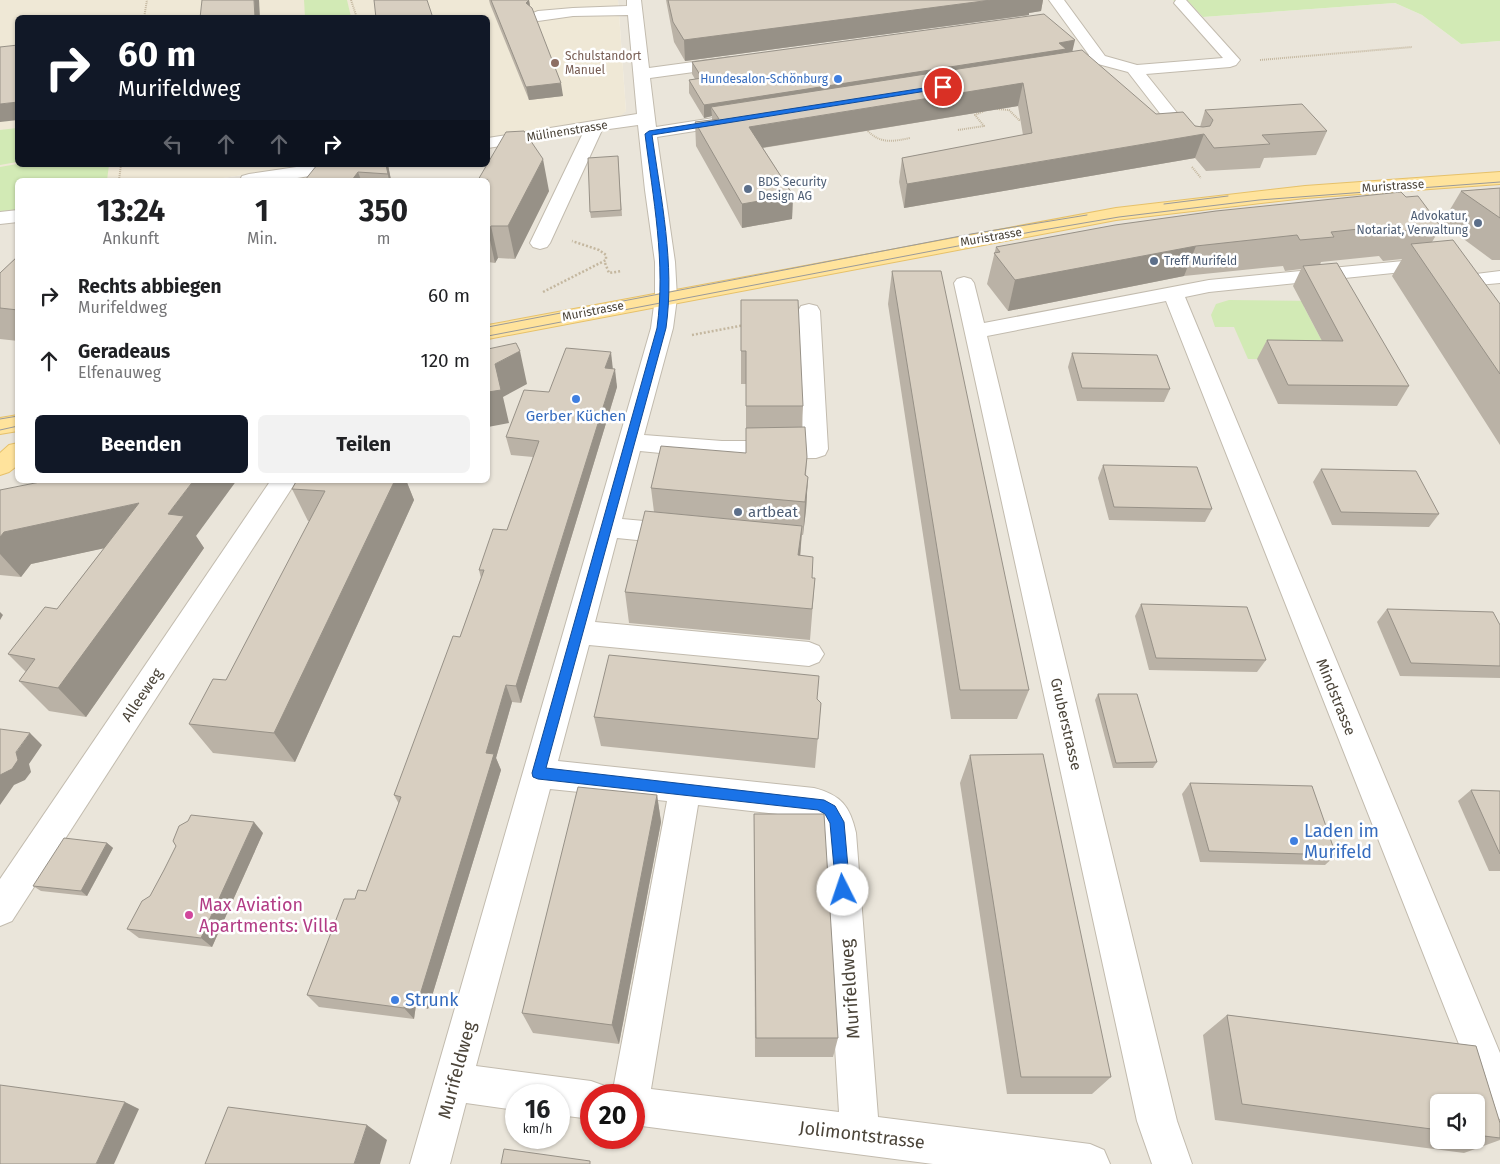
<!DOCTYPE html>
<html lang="de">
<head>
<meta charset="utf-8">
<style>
  body { margin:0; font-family:"Fira Sans",sans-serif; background:#f2f2f2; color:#202124; height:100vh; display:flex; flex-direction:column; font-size:19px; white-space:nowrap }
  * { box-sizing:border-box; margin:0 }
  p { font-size:16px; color:#757577 }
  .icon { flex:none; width:28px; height:28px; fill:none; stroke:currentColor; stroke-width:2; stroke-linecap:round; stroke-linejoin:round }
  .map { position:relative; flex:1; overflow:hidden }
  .details { position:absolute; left:15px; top:178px; width:475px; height:305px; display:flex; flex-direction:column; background:#fff; border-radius:8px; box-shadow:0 1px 4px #0004 }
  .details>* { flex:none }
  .top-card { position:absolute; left:15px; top:15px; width:475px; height:152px; border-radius:8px; box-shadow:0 1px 4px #0004; background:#111827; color:#fff; overflow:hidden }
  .fabs { position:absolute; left:1430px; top:1094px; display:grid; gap:10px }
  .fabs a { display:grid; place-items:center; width:55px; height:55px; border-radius:8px; background:#fff; box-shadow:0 1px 4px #0004; font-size:25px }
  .speed { position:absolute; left:505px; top:1084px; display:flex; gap:10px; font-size:25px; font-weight:700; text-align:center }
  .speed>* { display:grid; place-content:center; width:65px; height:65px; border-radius:50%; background:#fff; box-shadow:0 1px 4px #0004; line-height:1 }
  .speed small { font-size:12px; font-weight:400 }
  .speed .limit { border:8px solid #d22; background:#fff; color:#111 }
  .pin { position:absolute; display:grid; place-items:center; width:42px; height:42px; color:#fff; margin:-21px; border:2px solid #fff; border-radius:50%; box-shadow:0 1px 5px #0007 }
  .me { position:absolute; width:55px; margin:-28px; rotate:356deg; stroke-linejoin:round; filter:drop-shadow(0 0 4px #0008) }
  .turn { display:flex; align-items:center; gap:18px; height:105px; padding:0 20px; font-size:22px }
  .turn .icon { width:65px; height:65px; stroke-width:2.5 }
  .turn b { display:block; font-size:35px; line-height:42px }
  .lanes { display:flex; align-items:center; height:48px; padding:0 20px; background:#0003; justify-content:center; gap:25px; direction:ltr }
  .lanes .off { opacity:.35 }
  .eta { display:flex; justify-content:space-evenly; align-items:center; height:85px; text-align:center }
  .eta b { font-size:30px; font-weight:700; line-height:35px }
  .button { display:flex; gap:10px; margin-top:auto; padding:10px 20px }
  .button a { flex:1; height:58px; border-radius:8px; background:#111827; color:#fff; font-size:20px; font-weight:700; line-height:58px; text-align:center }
  .button a+a { background:#f2f2f2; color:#202124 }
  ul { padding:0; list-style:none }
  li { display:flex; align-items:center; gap:15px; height:65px; padding:0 20px }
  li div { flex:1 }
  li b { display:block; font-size:19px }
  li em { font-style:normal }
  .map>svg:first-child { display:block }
  .residential { fill:#eae5da; fill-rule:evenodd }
  .education { fill:#efe8d6 }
  .green { fill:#d2eab5 }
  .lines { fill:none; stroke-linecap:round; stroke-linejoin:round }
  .minor-casing { stroke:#c2bbae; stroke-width:2 }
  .major-casing { stroke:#e6c16a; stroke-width:2 }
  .path-far1 { stroke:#c4b79f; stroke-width:2; stroke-dasharray:1 1; stroke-linecap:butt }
  .path { stroke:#c4b79f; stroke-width:2.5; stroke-dasharray:2 2; stroke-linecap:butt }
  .minor { fill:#fff; fill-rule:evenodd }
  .major { fill:#ffe39c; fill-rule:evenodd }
  .tram { stroke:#9a9a9a; stroke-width:1 }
  .wall { fill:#bab2a6; fill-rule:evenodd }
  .shaded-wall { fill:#979187 }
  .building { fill:#d8cfc1; stroke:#979187 }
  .route { fill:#1a73e8; stroke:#114b97 }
  .education-dot { fill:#8d6e63; stroke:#fff; stroke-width:2 }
  .shop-dot { fill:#3f7fe0; stroke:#fff; stroke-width:2 }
  .service-dot { fill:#5c6f8a; stroke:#fff; stroke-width:2 }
  .hotel-dot { fill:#d1479c; stroke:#fff; stroke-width:2 }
  .labels { text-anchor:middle; stroke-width:5; stroke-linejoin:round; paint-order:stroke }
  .far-education-label { font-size:12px; fill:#785e54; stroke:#fff; text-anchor:start }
  .far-shop-label { font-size:12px; fill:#366cbe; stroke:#fff; text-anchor:end }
  .far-street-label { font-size:12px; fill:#4b4439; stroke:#fff }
  .far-service-label { font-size:12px; fill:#4e5e75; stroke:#fff; text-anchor:start }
  .shop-label { font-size:15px; fill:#366cbe; stroke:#fff }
  .service-label { font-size:15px; fill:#4e5e75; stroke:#fff; text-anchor:start }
  .street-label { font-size:15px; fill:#4b4439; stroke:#fff }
  .near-shop-label { font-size:18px; fill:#366cbe; stroke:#fff; text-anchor:start }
  .near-hotel-label { font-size:18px; fill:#b23c85; stroke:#fff; text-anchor:start }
  .near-street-label { font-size:18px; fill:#4b4439; stroke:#fff }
</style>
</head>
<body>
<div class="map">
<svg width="1500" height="1164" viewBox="0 0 1500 1164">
  <rect width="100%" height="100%" fill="#f6f3ec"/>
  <!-- residential -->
  <path class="residential" d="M618,0H1173L1175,2L1188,1L1203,17L1395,3L1422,15L1461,44L1500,41V1164H0V212L17,210L18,480H488V180H210L308,165H488V138L612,119L626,111ZM516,1095H559V1138H516ZM591,1095H634V1138H591ZM1439,1102H1476V1140H1439Z"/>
  <!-- education -->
  <path class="education" d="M0,0H618L626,111L620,117L612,119L488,138V18H18V165H308L210,180H18L17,210L0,212Z"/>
  <!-- green -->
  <g class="green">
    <path d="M304,0H347L351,17H305Z"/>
    <path d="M1173,0H1500V41L1461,44L1422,15L1395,3L1203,17L1188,1L1175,2Z"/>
    <path d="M17,128V162L0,165V130Z"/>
    <path d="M17,164L18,165H109L107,180H18L17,210L0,212V167Z"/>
    <path d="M1229,300L1319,301L1304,307L1332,360L1248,359L1234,327H1215L1211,315L1216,304Z"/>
  </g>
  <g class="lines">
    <!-- minor casing -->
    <g class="minor-casing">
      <g id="minor">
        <path d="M627,0H641L649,68L730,57L736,59L738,62L736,65L730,67L650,78L656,127L733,115L739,116L742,120L739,124L733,125L657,137L675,262L677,298L673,328L644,435L722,441H803L798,311L801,306L809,304L817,306L820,311L828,449L825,455L816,458L722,459L640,451L622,519L677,524L686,527L690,534L686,541L677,544L617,538L595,622L809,642L819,646L824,654L819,662L809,666L589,645L558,761L814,788C841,795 850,806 856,833L878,1117L1090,1144L1104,1150L1110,1164H933L634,1125V1095H612L667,801L550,789L476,1066L591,1081L605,1086L608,1095H591V1119L559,1115V1095H516V1110L466,1103L450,1164H410L651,328L655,298V262L645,190L638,125L602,130L550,243L547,247L540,249L533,247L530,243L583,133L488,148V138L637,114L628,15L573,16L538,21L533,19L530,16L533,13L538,11L573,8L627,6ZM698,805L814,818L820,824L822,833L839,1112L651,1089Z"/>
        <path d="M1049,0H1064L1105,56L1137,65L1223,58L1174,3L1176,0H1186L1240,60L1236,65L1230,67L1146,74L1198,139L1201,143L1198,147L1192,148L1186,147L1128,72L1098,64L1057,74L1051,72L1049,69L1051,66L1084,59L1089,55Z"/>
        <path d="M310,165H355L352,169L346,170L285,180H240L242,176L249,174Z"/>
        <path d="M18,210V222L0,224V212Z"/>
        <path d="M1434,258L1441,260L1444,264L1441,268L1209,292L1185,297L1500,1053V1119L1486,1114L1481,1100L1166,301L987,336L1177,1121L1192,1164H1152L1137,1121L954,283L957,279L964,277L971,279L974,283L984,323L1209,280Z"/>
        <path d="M1500,271V283L1467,286L1460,284L1457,280L1460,276Z"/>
        <path d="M271,480H297L12,921L0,926V879Z"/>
      </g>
    </g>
    <!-- major casing -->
    <g class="major-casing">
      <g id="major">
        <path d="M1500,172V184L1305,198L1116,220L488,339V325L1116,208L1305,186Z"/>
        <path d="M18,415V431L0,434V418Z"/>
        <path d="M18,443V465L9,472L0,475V453L9,445Z"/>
      </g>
    </g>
    <!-- path-far1 -->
    <g class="path-far1">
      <path d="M351,0L357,18"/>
      <path d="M144,18L147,0"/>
      <path d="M1260,60L1412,47"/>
      <path d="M997,109L1009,110L1019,120L1024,119"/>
      <path d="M865,128C879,144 891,142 910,138"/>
      <path d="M958,130L984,126L975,115L984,111"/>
      <path d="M1192,167L1201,178"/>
      <path d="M119,180L121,165"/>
    </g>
    <!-- path -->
    <g class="path">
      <path d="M605,263L609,273L622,271"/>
      <path d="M543,292L606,260V255L599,250L572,241"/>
      <path d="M692,335L745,325"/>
    </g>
    <!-- minor -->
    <use href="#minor" class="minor"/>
    <!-- major -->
    <use href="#major" class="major"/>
    <!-- tram -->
    <g class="tram">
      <path d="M1164,204L1228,196"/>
      <path d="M488,327L971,234L1087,215"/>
      <path d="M488,336L1031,232L1119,217L1259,200L1500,182"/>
      <path d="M0,419L18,416"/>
      <path d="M0,430L18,426"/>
    </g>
  </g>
  <!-- wall -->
  <g class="wall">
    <path d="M489,0H529L530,7L563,96L529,100L490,4Z"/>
    <path d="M666,0H1043L1041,11L1029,13V15L685,61L674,42Z"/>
    <path d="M1072,51L1156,114L1200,127L1205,110L1327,131L1316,155L1264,158L1260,168L1206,171L1195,158L904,208L899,182L902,158L1023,135L1018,106L763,148L793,195L792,219L742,228L696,146L695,122L712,120V116L704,118L689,93V80L695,79L692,74V62Z"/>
    <path d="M618,156L622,216L591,218L590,212Z"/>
    <path d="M388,165L391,180H305Z"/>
    <path d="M488,180L549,191L515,259L498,258L495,263L488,262Z"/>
    <path d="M1500,188V260H1492L1442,223L1461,191Z"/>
    <path d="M1216,211L1441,227L1432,242L1500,304V445L1392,276L1402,259L1383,261L1379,256L1321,262L1320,265L1409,386L1397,406L1278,404L1257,359L1267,340L1322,341L1293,286L1301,269L1285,271L1283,266L1184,276L1008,311L987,284L996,247Z"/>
    <path d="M18,256V341L0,339V273Z"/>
    <path d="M892,271L1029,690L1017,719H951L888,304Z"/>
    <path d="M741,300L803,406L802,427L807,457L806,475L808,477L806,510L803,535H802L800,556L812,578H815L810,640L629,623L625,592L654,512L651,488L746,453V384H741Z"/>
    <path d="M1072,353L1170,389L1164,402L1077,401L1068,367Z"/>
    <path d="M613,369L617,387L521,703L512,702L496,758L501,770L428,1009L416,1005L414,1019L319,1007L307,995L355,899L366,891L399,804L394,795L460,637L481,578L479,570L507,530L533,457L511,455L506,437L549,392Z"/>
    <path d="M1103,465L1212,509L1205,522L1109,520L1098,478Z"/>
    <path d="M1321,469L1439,514L1429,527L1332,525L1313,482Z"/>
    <path d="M295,480H406L414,500L295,762L213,753L189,724L226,680L310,521H308L292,489L296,482Z"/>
    <path d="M0,490L196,536L204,548L86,717L49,711L19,681L26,672L8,654L57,609L104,548L31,564L21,577L0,575Z"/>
    <path d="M1141,604L1266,660L1257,672L1149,670L1135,616Z"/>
    <path d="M1387,609L1500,625V678L1400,676L1377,622Z"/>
    <path d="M1098,694L1157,762L1153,768H1113L1095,700Z"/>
    <path d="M817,699L821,703L815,768L601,746L594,717Z"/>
    <path d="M970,755L1111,1077L1092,1094H1007L960,783Z"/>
    <path d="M1190,783L1336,855L1325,865L1200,862L1182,794Z"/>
    <path d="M1471,790L1500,791V871H1489L1458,801Z"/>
    <path d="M657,795L661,822L619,1044L533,1033L522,1013Z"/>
    <path d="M754,814L838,1038L833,1057H755Z"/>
    <path d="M263,833L212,947L139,938L127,929Z"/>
    <path d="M107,843L113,848L87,896L41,891L33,886Z"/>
    <path d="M1227,1015L1476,1046L1500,1123V1140L1464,1153L1215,1120L1203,1035ZM1439,1102H1476V1140H1439Z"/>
  </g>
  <!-- shaded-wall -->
  <g class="shaded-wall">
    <path d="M254,0H259L260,18H255Z"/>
    <path d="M529,0L531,12L526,3Z"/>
    <path d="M991,0H1043L1041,11L1029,13V15L685,61L684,40Z"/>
    <path d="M1075,40L1072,53L711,107L712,116L704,118V105Z"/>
    <path d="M561,83L563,96L529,100L526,87Z"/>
    <path d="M1023,83L1018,106L749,150V127Z"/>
    <path d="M18,102V120L0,122V104Z"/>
    <path d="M1204,134L1195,158L904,208L907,184Z"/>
    <path d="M543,159L549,191L515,259L508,226Z"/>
    <path d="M386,165H388L391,180H389Z"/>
    <path d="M358,172L361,180H352Z"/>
    <path d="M793,195L792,219L742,228V204Z"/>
    <path d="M491,226L498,258L495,263L488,231Z"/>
    <path d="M1196,246L1184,276L1008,311L1015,280Z"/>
    <path d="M520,351L527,384L503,397L509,423L488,427V392L495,364Z"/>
    <path d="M611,352L613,370L605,368Z"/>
    <path d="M615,369L617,387L521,703L516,686Z"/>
    <path d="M808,477L806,510L803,535L805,502Z"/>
    <path d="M194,480H237L196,536L204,548L86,717L58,688L168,514Z"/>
    <path d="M395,480H406L414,500L295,762L274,733Z"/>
    <path d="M139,503L161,536L31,564L21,577L0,554V537L4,532Z"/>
    <path d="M802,526L800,558L798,555Z"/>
    <path d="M0,612L3,615L0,620Z"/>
    <path d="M506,685L512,702L496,758L501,770L428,1009L419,998L486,753Z"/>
    <path d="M30,733L42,745L29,764L31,772L25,780L14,785L0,805V775Z"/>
    <path d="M657,795L661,822L619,1044L612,1025Z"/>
    <path d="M254,822L263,833L212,947L201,938Z"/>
    <path d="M107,843L113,848L87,896L81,891Z"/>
    <path d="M407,993L416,1005L414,1019L404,1008Z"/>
    <path d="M125,1102L139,1109L114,1164H96Z"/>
    <path d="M367,1125L387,1140L380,1164H354Z"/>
  </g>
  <!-- building -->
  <g class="building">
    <path d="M202,0H254L255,18H200Z"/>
    <path d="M374,0H427L433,18H376Z"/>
    <path d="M491,0H529L526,3L532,8L561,83L526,87Z"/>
    <path d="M668,0H991L684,40L673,22Z"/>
    <path d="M1044,14L1075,40L1059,43L1066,49L704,105L689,80L702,78L692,62Z"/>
    <path d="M18,45V102L0,104V47Z"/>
    <path d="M1082,50L1156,114L1183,112L1195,126L1203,127L1210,126L1213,120L1205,110L1302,104L1327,131L1262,135L1270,144L1214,148L1204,134L907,184L902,158L1032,133L1023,83L749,127L793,195L742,204L695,122L719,119L711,107Z"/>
    <path d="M524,131L543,159L508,226H491L488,231V180H478L506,132Z"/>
    <path d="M618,156L621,210L590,212L588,158Z"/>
    <path d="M317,165H386L388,174L358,172L352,180H305Z"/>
    <path d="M1500,188V218L1461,191Z"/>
    <path d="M1401,192L1406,197L1418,196L1441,227L1400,231L1396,225L1331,232L1334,237L1300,240L1297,235L1196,246L1015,280L994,253L1000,252L996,247L1115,225L1216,211Z"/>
    <path d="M1453,240L1500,304V374L1411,244Z"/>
    <path d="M18,256V310L0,308V273Z"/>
    <path d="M1337,263L1409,386L1288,385L1267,340L1343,341L1303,266Z"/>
    <path d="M892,271H941L1029,690H960Z"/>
    <path d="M741,300H798L803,406H746V351H741Z"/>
    <path d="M516,343L520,351L495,364L501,390L488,392V349Z"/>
    <path d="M566,348L611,352L605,368L615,369L516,686L506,685L486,753L494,754L419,998L407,993L404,1008L307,995L344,899H355L358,890L366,891L401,797L394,795L453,636L460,637L484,570H479L493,529L507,530L539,441L506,437L524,390L549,392Z"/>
    <path d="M1072,353L1157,355L1170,389L1082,388Z"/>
    <path d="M805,427L807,457L805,475L808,477L805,502L651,488L661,446L746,453V428Z"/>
    <path d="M1103,465L1197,467L1212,509L1114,507Z"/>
    <path d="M1321,469L1416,471L1439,514L1341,512Z"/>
    <path d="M50,480H194L168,514L184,516L58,688L19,681L35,659L8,654L45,607L57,609L139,503L4,532L0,537V490Z"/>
    <path d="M297,480H395L274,733L189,724L213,679L226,680L325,491L292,489Z"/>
    <path d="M645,511L802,526L798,555L813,557L812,578H815L812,609L625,592Z"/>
    <path d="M1141,604L1247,607L1266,660L1156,658Z"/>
    <path d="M1387,609L1493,612L1500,625V666L1411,663Z"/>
    <path d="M609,655L819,676L817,699L821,703L818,739L594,717Z"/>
    <path d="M1098,694H1137L1157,762L1116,763Z"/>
    <path d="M0,729L30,733L16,752L18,760L12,769L0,775Z"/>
    <path d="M1043,754L1111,1077H1021L970,755Z"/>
    <path d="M1190,783L1312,786L1336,855L1209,851Z"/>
    <path d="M578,787L657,795L612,1025L522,1013Z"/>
    <path d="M1471,790L1500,791V854Z"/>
    <path d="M754,814H824L838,1038H756Z"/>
    <path d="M191,815L254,822L201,938L127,929L142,901L150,896L164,870L176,846L173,841L179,826L188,821Z"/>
    <path d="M64,838L107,843L81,891L33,886Z"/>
    <path d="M1227,1015L1476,1046L1500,1123V1138L1476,1135V1102H1439V1130L1242,1104Z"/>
    <path d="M0,1085L125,1102L96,1164H0Z"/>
    <path d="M228,1107L367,1125L354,1164H205Z"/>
    <path d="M504,1149L590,1161V1164H501Z"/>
  </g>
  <!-- route -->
  <path class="route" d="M943,85L945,86V88L652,135C661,199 675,264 666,328L546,768L824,800L835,806L844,822L850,890L848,894L843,896L838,894L836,890L830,823L825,814L818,810L538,779L533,777L532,773L657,328C666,263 653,198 645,134L649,131Z"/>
  <!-- markers -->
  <circle class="education-dot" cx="555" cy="63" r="5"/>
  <g class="shop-dot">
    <circle cx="838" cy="79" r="5"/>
    <circle cx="576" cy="399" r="5"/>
    <circle cx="1294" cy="841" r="5"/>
    <circle cx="395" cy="1000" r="5"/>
  </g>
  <g class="service-dot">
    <circle cx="748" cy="189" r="5"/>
    <circle cx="1478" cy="223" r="5"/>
    <circle cx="1154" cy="261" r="5"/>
    <circle cx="738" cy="512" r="5"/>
  </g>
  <circle class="hotel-dot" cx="189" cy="915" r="5"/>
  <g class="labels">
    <!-- far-education labels -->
    <g class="far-education-label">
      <text x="565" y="60">Schulstandort<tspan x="565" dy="14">Manuel</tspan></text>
    </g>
    <!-- far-shop labels -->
    <g class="far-shop-label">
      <text x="828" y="83">Hundesalon-Schönburg</text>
    </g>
    <!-- far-street labels -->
    <g class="far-street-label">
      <text transform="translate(567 131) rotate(-9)" y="4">Mülinenstrasse</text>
      <text transform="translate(1393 186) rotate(-4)" y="4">Muristrasse</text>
      <text transform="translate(991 237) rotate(-10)" y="4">Muristrasse</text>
      <text transform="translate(593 311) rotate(-11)" y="4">Muristrasse</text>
    </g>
    <!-- far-service labels -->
    <g class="far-service-label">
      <text x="758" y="186">BDS Security<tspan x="758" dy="14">Design AG</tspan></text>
      <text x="1468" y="220" text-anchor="end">Advokatur,<tspan x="1468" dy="14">Notariat, Verwaltung</tspan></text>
      <text x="1164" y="265">Treff Murifeld</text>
    </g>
    <!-- shop labels -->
    <g class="shop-label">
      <text x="576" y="421">Gerber Küchen</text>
    </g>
    <!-- service labels -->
    <g class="service-label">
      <text x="748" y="517">artbeat</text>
    </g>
    <!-- street labels -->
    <g class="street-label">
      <text transform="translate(142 695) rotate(-56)" y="5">Alleeweg</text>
      <text transform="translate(1336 697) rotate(68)" y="5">Mindstrasse</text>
      <text transform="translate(1066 724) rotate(77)" y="5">Gruberstrasse</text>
    </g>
    <!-- near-shop labels -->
    <g class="near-shop-label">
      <text x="1304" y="837">Laden im<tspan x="1304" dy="21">Murifeld</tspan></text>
      <text x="405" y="1006">Strunk</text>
    </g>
    <!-- near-hotel labels -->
    <g class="near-hotel-label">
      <text x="199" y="911">Max Aviation<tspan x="199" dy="21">Apartments: Villa</tspan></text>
    </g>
    <!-- near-street labels -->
    <g class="near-street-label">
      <text transform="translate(850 989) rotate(-94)" y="6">Murifeldweg</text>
      <text transform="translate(457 1070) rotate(-75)" y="6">Murifeldweg</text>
      <text transform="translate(862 1135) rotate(7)" y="6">Jolimontstrasse</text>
    </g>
  </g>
</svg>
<div class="fabs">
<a><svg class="icon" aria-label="sound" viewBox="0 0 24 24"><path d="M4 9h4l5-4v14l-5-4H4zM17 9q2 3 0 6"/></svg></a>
</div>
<div class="speed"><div>16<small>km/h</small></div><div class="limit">20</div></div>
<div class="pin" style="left:943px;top:87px;background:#d93025"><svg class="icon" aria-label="arrive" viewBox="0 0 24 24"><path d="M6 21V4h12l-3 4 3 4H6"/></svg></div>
<svg class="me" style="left:843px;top:890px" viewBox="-20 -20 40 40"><circle r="19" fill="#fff"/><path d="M0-13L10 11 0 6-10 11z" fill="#1a73e8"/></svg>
<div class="top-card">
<div class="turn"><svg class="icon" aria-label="right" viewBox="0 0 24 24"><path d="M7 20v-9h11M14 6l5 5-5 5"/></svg><div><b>60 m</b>Murifeldweg</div></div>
<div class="lanes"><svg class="icon off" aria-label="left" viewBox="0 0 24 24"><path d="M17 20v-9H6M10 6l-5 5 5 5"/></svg><svg class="icon off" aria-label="ahead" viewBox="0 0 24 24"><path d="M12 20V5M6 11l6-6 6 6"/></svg><svg class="icon off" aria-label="ahead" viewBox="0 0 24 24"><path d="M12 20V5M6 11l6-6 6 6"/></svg><svg class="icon" aria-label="right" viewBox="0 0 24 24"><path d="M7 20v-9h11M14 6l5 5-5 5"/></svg></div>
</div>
<section class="details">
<div class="eta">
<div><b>13:24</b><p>Ankunft</p></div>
<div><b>1</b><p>Min.</p></div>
<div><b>350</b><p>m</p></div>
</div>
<ul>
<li><svg class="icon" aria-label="right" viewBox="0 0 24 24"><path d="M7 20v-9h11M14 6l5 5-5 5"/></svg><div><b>Rechts abbiegen</b><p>Murifeldweg</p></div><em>60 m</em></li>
<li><svg class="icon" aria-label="ahead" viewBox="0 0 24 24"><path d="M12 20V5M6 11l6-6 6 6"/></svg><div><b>Geradeaus</b><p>Elfenauweg</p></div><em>120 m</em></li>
</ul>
<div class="button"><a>Beenden</a><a>Teilen</a></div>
</section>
</div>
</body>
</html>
